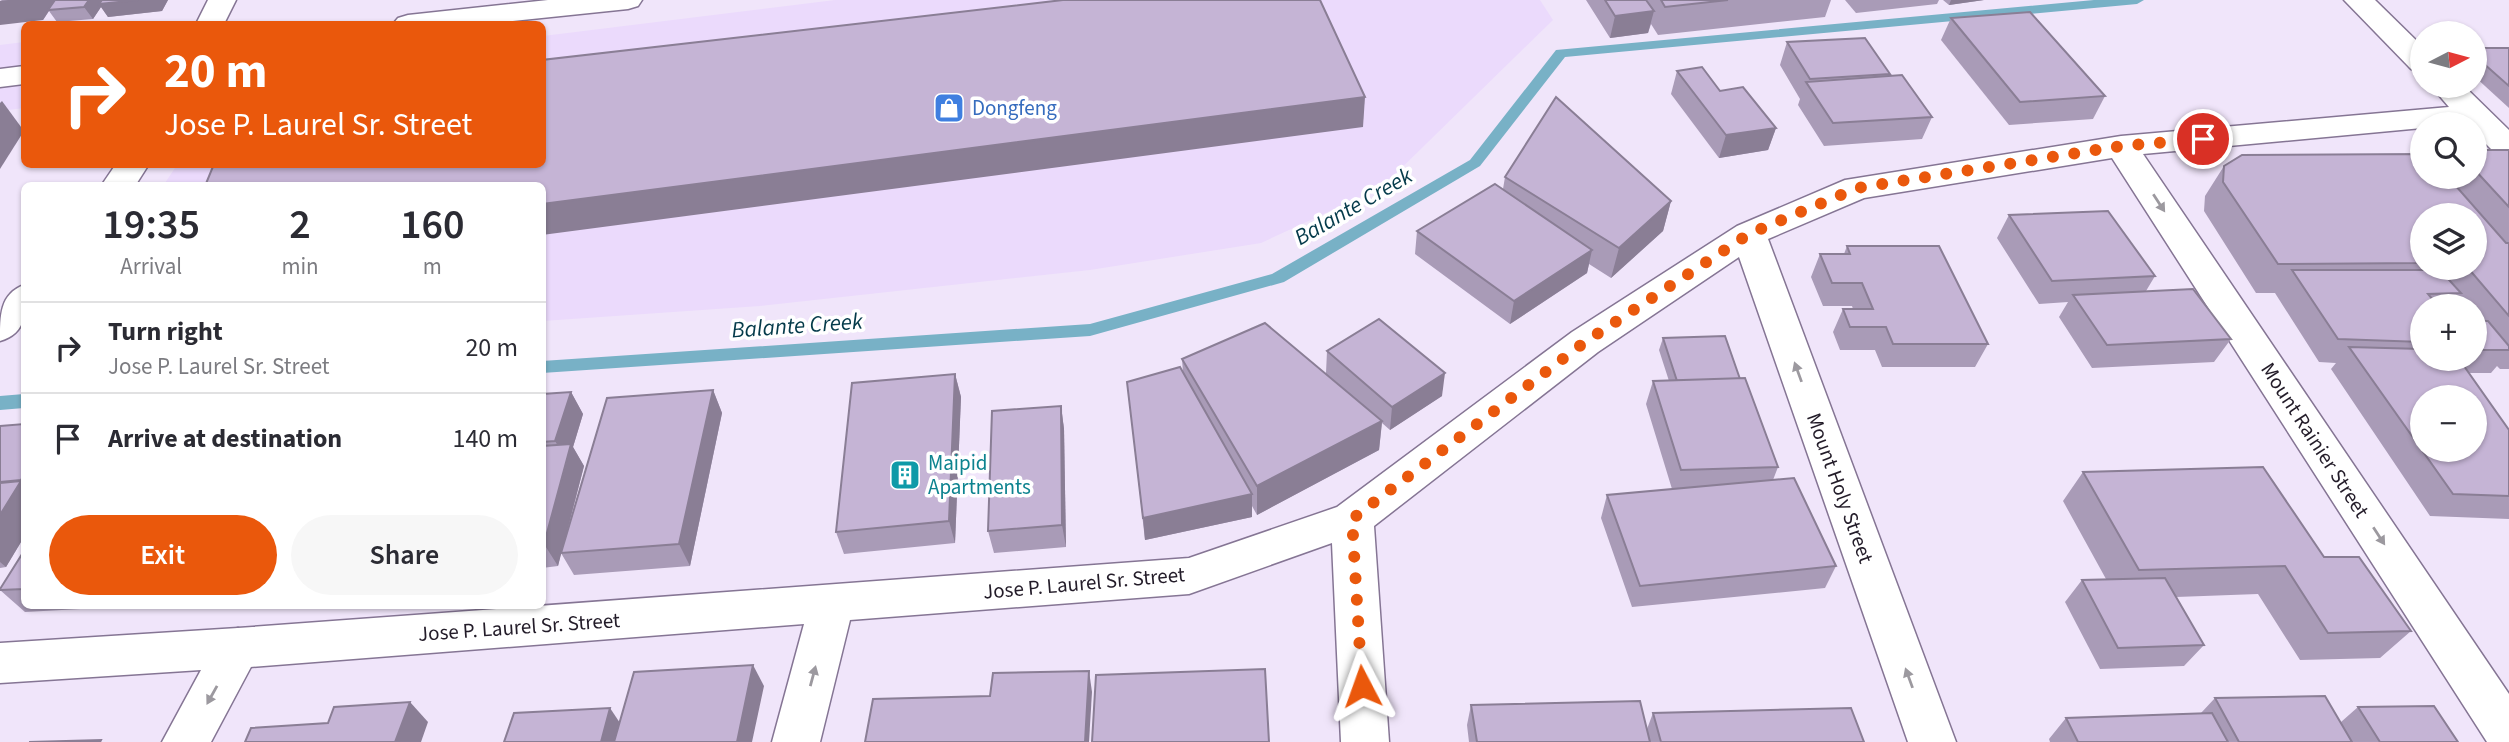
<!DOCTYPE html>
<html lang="en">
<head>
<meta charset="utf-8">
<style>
  body { margin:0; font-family:"Source Sans 3",sans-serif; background:#f7f7f7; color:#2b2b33; height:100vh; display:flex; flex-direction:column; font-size:26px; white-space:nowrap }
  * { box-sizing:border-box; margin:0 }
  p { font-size:23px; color:#7c7c81 }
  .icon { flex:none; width:38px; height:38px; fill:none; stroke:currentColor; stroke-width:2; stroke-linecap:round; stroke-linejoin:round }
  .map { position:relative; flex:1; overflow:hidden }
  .drawer { position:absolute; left:21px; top:182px; width:525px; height:427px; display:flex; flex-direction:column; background:#fff; border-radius:10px; box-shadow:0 2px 5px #0004 }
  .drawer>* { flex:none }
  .top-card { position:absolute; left:21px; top:21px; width:525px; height:147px; border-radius:10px; box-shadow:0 2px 5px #0004; background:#ea580c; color:#fff; overflow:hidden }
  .needle { width:46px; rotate:84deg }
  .tools { position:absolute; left:2410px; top:21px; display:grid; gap:14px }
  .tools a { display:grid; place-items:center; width:77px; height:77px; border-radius:50%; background:#fff; box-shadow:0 2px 5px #0004; font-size:35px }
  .pin { position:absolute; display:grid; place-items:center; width:60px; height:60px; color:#fff; margin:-30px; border:4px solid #fff; border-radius:50%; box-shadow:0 2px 7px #0007 }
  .me { position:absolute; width:77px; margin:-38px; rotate:356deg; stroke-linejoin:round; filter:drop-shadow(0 0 5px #0008) }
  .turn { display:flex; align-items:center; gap:24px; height:147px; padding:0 28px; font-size:32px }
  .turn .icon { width:91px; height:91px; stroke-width:2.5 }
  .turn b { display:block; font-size:49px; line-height:60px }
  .eta { display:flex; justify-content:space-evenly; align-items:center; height:119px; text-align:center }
  .eta b { font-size:42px; font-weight:600; line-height:49px }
  .button { display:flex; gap:14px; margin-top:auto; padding:14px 28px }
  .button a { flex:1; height:80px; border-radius:42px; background:#ea580c; color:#fff; font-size:28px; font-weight:600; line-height:80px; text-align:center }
  .button a+a { background:#f7f7f7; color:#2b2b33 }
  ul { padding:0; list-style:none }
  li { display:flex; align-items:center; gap:21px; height:91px; padding:0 28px; border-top:2px solid #e1e1e2 }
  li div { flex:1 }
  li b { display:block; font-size:26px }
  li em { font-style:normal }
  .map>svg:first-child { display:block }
  .built { fill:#ebdafc }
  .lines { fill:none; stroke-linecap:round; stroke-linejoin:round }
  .stream { fill:#78b1c6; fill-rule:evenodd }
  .street-casing { stroke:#857594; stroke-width:3 }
  .secondary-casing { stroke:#857594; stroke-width:3 }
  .street { fill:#fff; fill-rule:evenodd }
  .secondary { fill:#fff; fill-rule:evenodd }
  .wall { fill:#a99bb7; fill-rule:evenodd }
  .shaded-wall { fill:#8a7e95 }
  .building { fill:#c5b4d5; stroke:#8a7e95; stroke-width:2; fill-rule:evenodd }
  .oneway { fill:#9c999f }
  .route { stroke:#ea580c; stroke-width:12; stroke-dasharray:0 21.6 }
  .labels { text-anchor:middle; stroke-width:7; stroke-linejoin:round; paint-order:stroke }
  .shop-label { font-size:21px; fill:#366cbe; stroke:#fff; text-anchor:start }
  .street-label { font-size:21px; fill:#231c29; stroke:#fff }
  .culture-label { font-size:21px; fill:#0d838f; stroke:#fff; text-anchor:start }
  .water-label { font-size:23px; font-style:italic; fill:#043a4a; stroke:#fff }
</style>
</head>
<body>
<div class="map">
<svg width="2509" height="742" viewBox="0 0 2509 742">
  <rect width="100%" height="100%" fill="#f0e5fa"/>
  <!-- built -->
  <g class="built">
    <path d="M835,0H1540L1553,20L1382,187L1261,243L1090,270L760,306L543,321L542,186H163L177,165L542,164L543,36Z"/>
    <path d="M24,42V108L0,111V45Z"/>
  </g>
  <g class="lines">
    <!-- stream -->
    <g class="stream">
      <path d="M2094,0H2144L2137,4L1565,57L1480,166L1284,282L1090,336L542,373V361L1090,324L1272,274L1470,160L1556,50Z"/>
      <path d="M24,394V408L0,410V396Z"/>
    </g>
    <!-- street casing -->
    <g class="street-casing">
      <g id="street">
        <path d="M2344,0H2375L2422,46V72L2411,69Z"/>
        <path d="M2431,86H2464L2509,130V158L2497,155L2474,132V124H2422V128L2143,154L2509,694V742H2487L2112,158L1864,198L1768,239L1956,742H1908L1739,257L1598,352L1374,526L1389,742H1341L1332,543L1189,594L850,620L820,742H772L804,624L238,668L222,662L215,648L222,634L238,628L1189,558L1337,507L1572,332L1737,226L1845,180L2121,136L2449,107Z"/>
      </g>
    </g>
    <!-- secondary casing -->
    <g class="secondary-casing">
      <g id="secondary">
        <path d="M208,0H236L224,24H196Z"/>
        <path d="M548,0H642L638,6L628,9L484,24H393L398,18L408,15Z"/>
        <path d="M24,66V84L0,87V69Z"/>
        <path d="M116,164H149L135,186H101Z"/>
        <path d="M24,285C26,310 28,333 0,341C0,315 0,294 24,285Z"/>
        <path d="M238,628L254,634L261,648L211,742H162L201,670L0,683V643Z"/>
      </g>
    </g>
    <!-- street -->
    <use href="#street" class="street"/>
    <!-- secondary -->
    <use href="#secondary" class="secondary"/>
  </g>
  <!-- wall -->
  <g class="wall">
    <path d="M0,0H168L162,11L108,17L101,7L93,19L57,22L49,11L43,20Z"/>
    <path d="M1586,0H1831L1825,17L1658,35L1651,24L1648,33L1610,38Z"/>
    <path d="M1845,0H1939L1937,4L1856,13Z"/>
    <path d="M1943,0H1984L1949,5Z"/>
    <path d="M1951,18L2105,96L2093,119L2009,125L1941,40Z"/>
    <path d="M1787,42L1890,74V76L1932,117L1922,139L1824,146L1798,105L1800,99L1780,65Z"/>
    <path d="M2474,48H2509V108L2474,76Z"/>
    <path d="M1677,71L1720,91L1776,128L1768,150L1719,158L1671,94Z"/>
    <path d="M2474,150H2509V369H2500L2497,366L2491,373H2469L2509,430V519L2430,516L2331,369L2336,363L2319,362L2275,293H2256L2204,211L2205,196L2224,166L2422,177H2474ZM2422,215L2474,268H2422ZM2422,306H2474V359H2422Z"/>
    <path d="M1505,177L1671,201L1663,231L1611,278L1589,264L1587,273L1510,324L1415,254L1417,231L1503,189Z"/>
    <path d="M2009,215L2155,276L2146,291L2231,339L2214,362L2092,368L2059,317L2068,302L2039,304L1997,238Z"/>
    <path d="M1847,246L1988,344L1975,367H1882L1875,350H1840L1833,332L1843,309H1853L1852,306H1823L1811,277L1820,254H1844Z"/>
    <path d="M1663,338L1740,379L1778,467L1773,480L1836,566L1825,588L1632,607L1601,518L1607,495L1672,489L1646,404L1653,381H1669L1659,350Z"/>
    <path d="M1327,351L1442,396L1390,430L1382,423L1379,450L1257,515L1252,506V517L1145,540L1127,382L1183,373L1182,359L1326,373Z"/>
    <path d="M955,374L961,397L955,543L844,554L836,532Z"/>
    <path d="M713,390L722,413L690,566L574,575L561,553L558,566L542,568V394L571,392L583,414L573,447L584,466L565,540Z"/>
    <path d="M1061,406L1064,429L1066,547L994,553L988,531Z"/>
    <path d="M24,424V537L6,567L0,568V426Z"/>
    <path d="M2083,472L2324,557L2411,631L2380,658L2300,660L2258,594L2176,597L2204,645L2184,666L2100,669L2065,602L2082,580L2106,579L2063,501Z"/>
    <path d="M24,551V606H101L99,608L25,612L0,590Z"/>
    <path d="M2215,698L2341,722L2358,707L2458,742H2050L2049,739L2066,718L2201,713Z"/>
    <path d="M1471,705L1647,729L1653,713L1864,742H1469L1467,725Z"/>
  </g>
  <!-- shaded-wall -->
  <g class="shaded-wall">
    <path d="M8,0H56L43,20L0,25V1Z"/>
    <path d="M89,0H168L162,11L108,17L101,7L93,19L84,7Z"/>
    <path d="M1951,0H1984L1949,5Z"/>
    <path d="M1654,11L1648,33L1610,38L1615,16Z"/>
    <path d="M1365,97L1363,127L542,235V204Z"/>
    <path d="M2,101L24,131L0,169V103Z"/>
    <path d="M1776,128L1768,150L1719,158L1726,135Z"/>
    <path d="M1671,201L1663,231L1611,278L1619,248Z"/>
    <path d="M1592,250L1587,273L1510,324L1514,301Z"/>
    <path d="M1445,373L1442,396L1390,430L1392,407Z"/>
    <path d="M955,374L961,397L955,543L949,521Z"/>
    <path d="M713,390L722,413L690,566L679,544Z"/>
    <path d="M571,392L583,414L573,447L584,466L558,566L544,544L567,461L555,441Z"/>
    <path d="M1061,406L1064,429L1066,547L1062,525Z"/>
    <path d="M1382,421L1379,450L1257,515V486Z"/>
    <path d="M21,481L24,484V537L6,567L0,562V515Z"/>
    <path d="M1252,494V517L1145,540L1143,518Z"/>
    <path d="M753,665L764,686L752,742H737Z"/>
    <path d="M1089,671L1092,692L1089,742H1085Z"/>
    <path d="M410,702L428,722L421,742H395Z"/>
    <path d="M610,708L624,729L620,742H601Z"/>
  </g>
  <!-- building -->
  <g class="building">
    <path d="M55,0H89L84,7L48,10Z"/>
    <path d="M102,0H138L99,4Z"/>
    <path d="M1063,0H1320L1365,97L542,204V186H205L214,164H542V60Z"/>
    <path d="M1605,0H1646L1654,11L1615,16Z"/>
    <path d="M1661,0H1728L1665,7Z"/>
    <path d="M2030,12L2105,96L2020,102L1951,18Z"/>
    <path d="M1865,38L1890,74L1810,79L1787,42Z"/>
    <path d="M2474,48H2509V86L2474,55Z"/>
    <path d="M1702,67L1720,91L1743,87L1776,128L1726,135L1677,71Z"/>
    <path d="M1902,75L1932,117L1833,123L1806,82Z"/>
    <path d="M1556,97L1671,201L1619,248L1505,177Z"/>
    <path d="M2474,150H2509V207L2474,169Z"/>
    <path d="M2422,154V177H2448L2506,243H2509V316L2468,268H2474V215H2422V263L2278,264L2223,182L2224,166L2242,155Z"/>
    <path d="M1495,184L1592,250L1514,301L1417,231Z"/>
    <path d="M2108,211L2155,276L2052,281L2009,215Z"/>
    <path d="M1847,246H1939L1988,344H1893L1886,327H1850L1843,309H1873L1862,283H1832L1820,254H1850Z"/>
    <path d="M2292,270H2440L2461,293L2428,294L2438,306H2422V342L2338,339Z"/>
    <path d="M2193,289L2231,339L2107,345L2073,295Z"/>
    <path d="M1379,319L1445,373L1392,407L1327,351Z"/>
    <path d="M2474,321H2488L2509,346V350H2474Z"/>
    <path d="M1265,323L1382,421L1257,486L1182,359Z"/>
    <path d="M1725,336L1740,379L1677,381L1663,338Z"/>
    <path d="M2349,347L2422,349V359H2459L2509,430V496L2453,494ZM2422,397H2474V450H2422Z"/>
    <path d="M1180,367L1252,494L1143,518L1127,382Z"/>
    <path d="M955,374L949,521L836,532L852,383Z"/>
    <path d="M1745,378L1778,467L1681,470L1653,381Z"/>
    <path d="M713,390L679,544L561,553L607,398Z"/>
    <path d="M571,392L555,441L542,442V394Z"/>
    <path d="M1061,406L1062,525L988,531L992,411Z"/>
    <path d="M24,424V475L21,480L0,482V426Z"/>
    <path d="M571,444L544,544H542V446Z"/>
    <path d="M2263,467L2324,557H2359L2411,631L2328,633L2285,566L2139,570L2083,472Z"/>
    <path d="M1794,478L1836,566L1640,586L1607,495Z"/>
    <path d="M21,481L0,515V483Z"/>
    <path d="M24,551V589L0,590V589Z"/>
    <path d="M2165,578L2204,645L2118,648L2082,580Z"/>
    <path d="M753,665L737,742H614L634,672Z"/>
    <path d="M1265,669L1269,742H1092L1096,675Z"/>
    <path d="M1089,671L1085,742H865L873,699L990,696L993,673Z"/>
    <path d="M2325,696L2352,742H2239L2215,698Z"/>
    <path d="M1640,701L1650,742H1477L1471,705Z"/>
    <path d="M410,702L395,742H245L251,728L328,723L334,707Z"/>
    <path d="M2434,706L2458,742H2380L2358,707Z"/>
    <path d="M610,708L601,742H504L514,713Z"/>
    <path d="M1851,708L1864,742H1661L1653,713Z"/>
    <path d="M2212,713L2228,742H2078L2066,718Z"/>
    <path d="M101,740L100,742H29Z"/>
  </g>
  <!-- one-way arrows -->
  <defs><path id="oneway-solid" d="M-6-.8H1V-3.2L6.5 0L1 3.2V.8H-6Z" transform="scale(1.75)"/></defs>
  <g class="oneway">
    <use href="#oneway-solid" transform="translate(2159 203) rotate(57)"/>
    <use href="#oneway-solid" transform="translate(1798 372) rotate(-110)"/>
    <use href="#oneway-solid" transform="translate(2379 536) rotate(57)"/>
    <use href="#oneway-solid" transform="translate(813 676) rotate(-75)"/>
    <use href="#oneway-solid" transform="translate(1909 678) rotate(-110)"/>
    <use href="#oneway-solid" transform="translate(212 695) rotate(119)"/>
  </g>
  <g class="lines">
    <!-- route -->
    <path class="route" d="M1362,686L1352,519L1585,342L1749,234L1857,188L2121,146L2203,139"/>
  </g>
  <!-- icons -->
  <defs>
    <g id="shop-square" transform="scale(1.575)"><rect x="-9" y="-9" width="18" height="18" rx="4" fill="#3f7fe0" stroke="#fff"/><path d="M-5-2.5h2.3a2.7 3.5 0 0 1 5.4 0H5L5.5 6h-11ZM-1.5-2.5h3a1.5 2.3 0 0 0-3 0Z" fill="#fff"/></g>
    <g id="building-square" transform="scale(1.575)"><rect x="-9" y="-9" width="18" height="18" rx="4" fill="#0f9aa8" stroke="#fff"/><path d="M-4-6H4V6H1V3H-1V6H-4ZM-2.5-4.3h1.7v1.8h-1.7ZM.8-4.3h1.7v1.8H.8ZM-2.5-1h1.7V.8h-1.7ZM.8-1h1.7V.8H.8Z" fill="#fff"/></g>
  </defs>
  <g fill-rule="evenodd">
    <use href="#shop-square" x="949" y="108"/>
    <use href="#building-square" x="905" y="475"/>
  </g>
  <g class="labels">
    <!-- shop labels -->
    <g class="shop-label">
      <text x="972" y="115">Dongfeng</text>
    </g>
    <!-- street labels -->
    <g class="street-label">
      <text transform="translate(2315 440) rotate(57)" y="7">Mount Rainier Street</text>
      <text transform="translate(1840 488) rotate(70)" y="7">Mount Holy Street</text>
      <text transform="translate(1084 583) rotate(-5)" y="7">Jose P. Laurel Sr. Street</text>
      <text transform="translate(519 627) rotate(-4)" y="7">Jose P. Laurel Sr. Street</text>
    </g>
    <!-- culture labels -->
    <g class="culture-label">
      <text x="928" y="470">Maipid<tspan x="928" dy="24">Apartments</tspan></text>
    </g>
    <!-- water labels -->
    <g class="water-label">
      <text transform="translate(1353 206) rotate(-30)" y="8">Balante Creek</text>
      <text transform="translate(797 325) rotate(-4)" y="8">Balante Creek</text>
    </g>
  </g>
</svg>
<div class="tools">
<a><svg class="needle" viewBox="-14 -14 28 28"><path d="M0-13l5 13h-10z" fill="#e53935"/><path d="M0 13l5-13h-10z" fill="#7c7c81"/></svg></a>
<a><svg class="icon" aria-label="search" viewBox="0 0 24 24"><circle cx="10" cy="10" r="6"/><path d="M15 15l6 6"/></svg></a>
<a><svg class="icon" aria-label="layers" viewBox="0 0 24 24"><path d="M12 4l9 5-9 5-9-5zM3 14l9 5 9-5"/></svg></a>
<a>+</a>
<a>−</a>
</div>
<div class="pin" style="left:2203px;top:139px;background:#d93025"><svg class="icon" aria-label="arrive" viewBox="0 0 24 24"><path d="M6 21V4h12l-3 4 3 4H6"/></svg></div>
<svg class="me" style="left:1362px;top:686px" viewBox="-20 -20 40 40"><path d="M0-17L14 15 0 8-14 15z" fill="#ea580c" stroke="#fff" stroke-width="4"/></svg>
<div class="top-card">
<div class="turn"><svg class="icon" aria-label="right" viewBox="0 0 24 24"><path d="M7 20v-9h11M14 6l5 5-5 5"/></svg><div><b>20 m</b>Jose P. Laurel Sr. Street</div></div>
</div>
<section class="drawer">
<div class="eta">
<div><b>19:35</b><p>Arrival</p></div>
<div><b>2</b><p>min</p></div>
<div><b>160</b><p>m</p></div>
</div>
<ul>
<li><svg class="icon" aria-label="right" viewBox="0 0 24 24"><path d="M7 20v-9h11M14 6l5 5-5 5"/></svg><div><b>Turn right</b><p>Jose P. Laurel Sr. Street</p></div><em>20 m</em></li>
<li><svg class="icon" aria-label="arrive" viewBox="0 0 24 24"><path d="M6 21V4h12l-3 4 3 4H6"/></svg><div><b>Arrive at destination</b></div><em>140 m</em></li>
</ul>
<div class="button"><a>Exit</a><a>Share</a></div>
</section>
</div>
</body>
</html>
